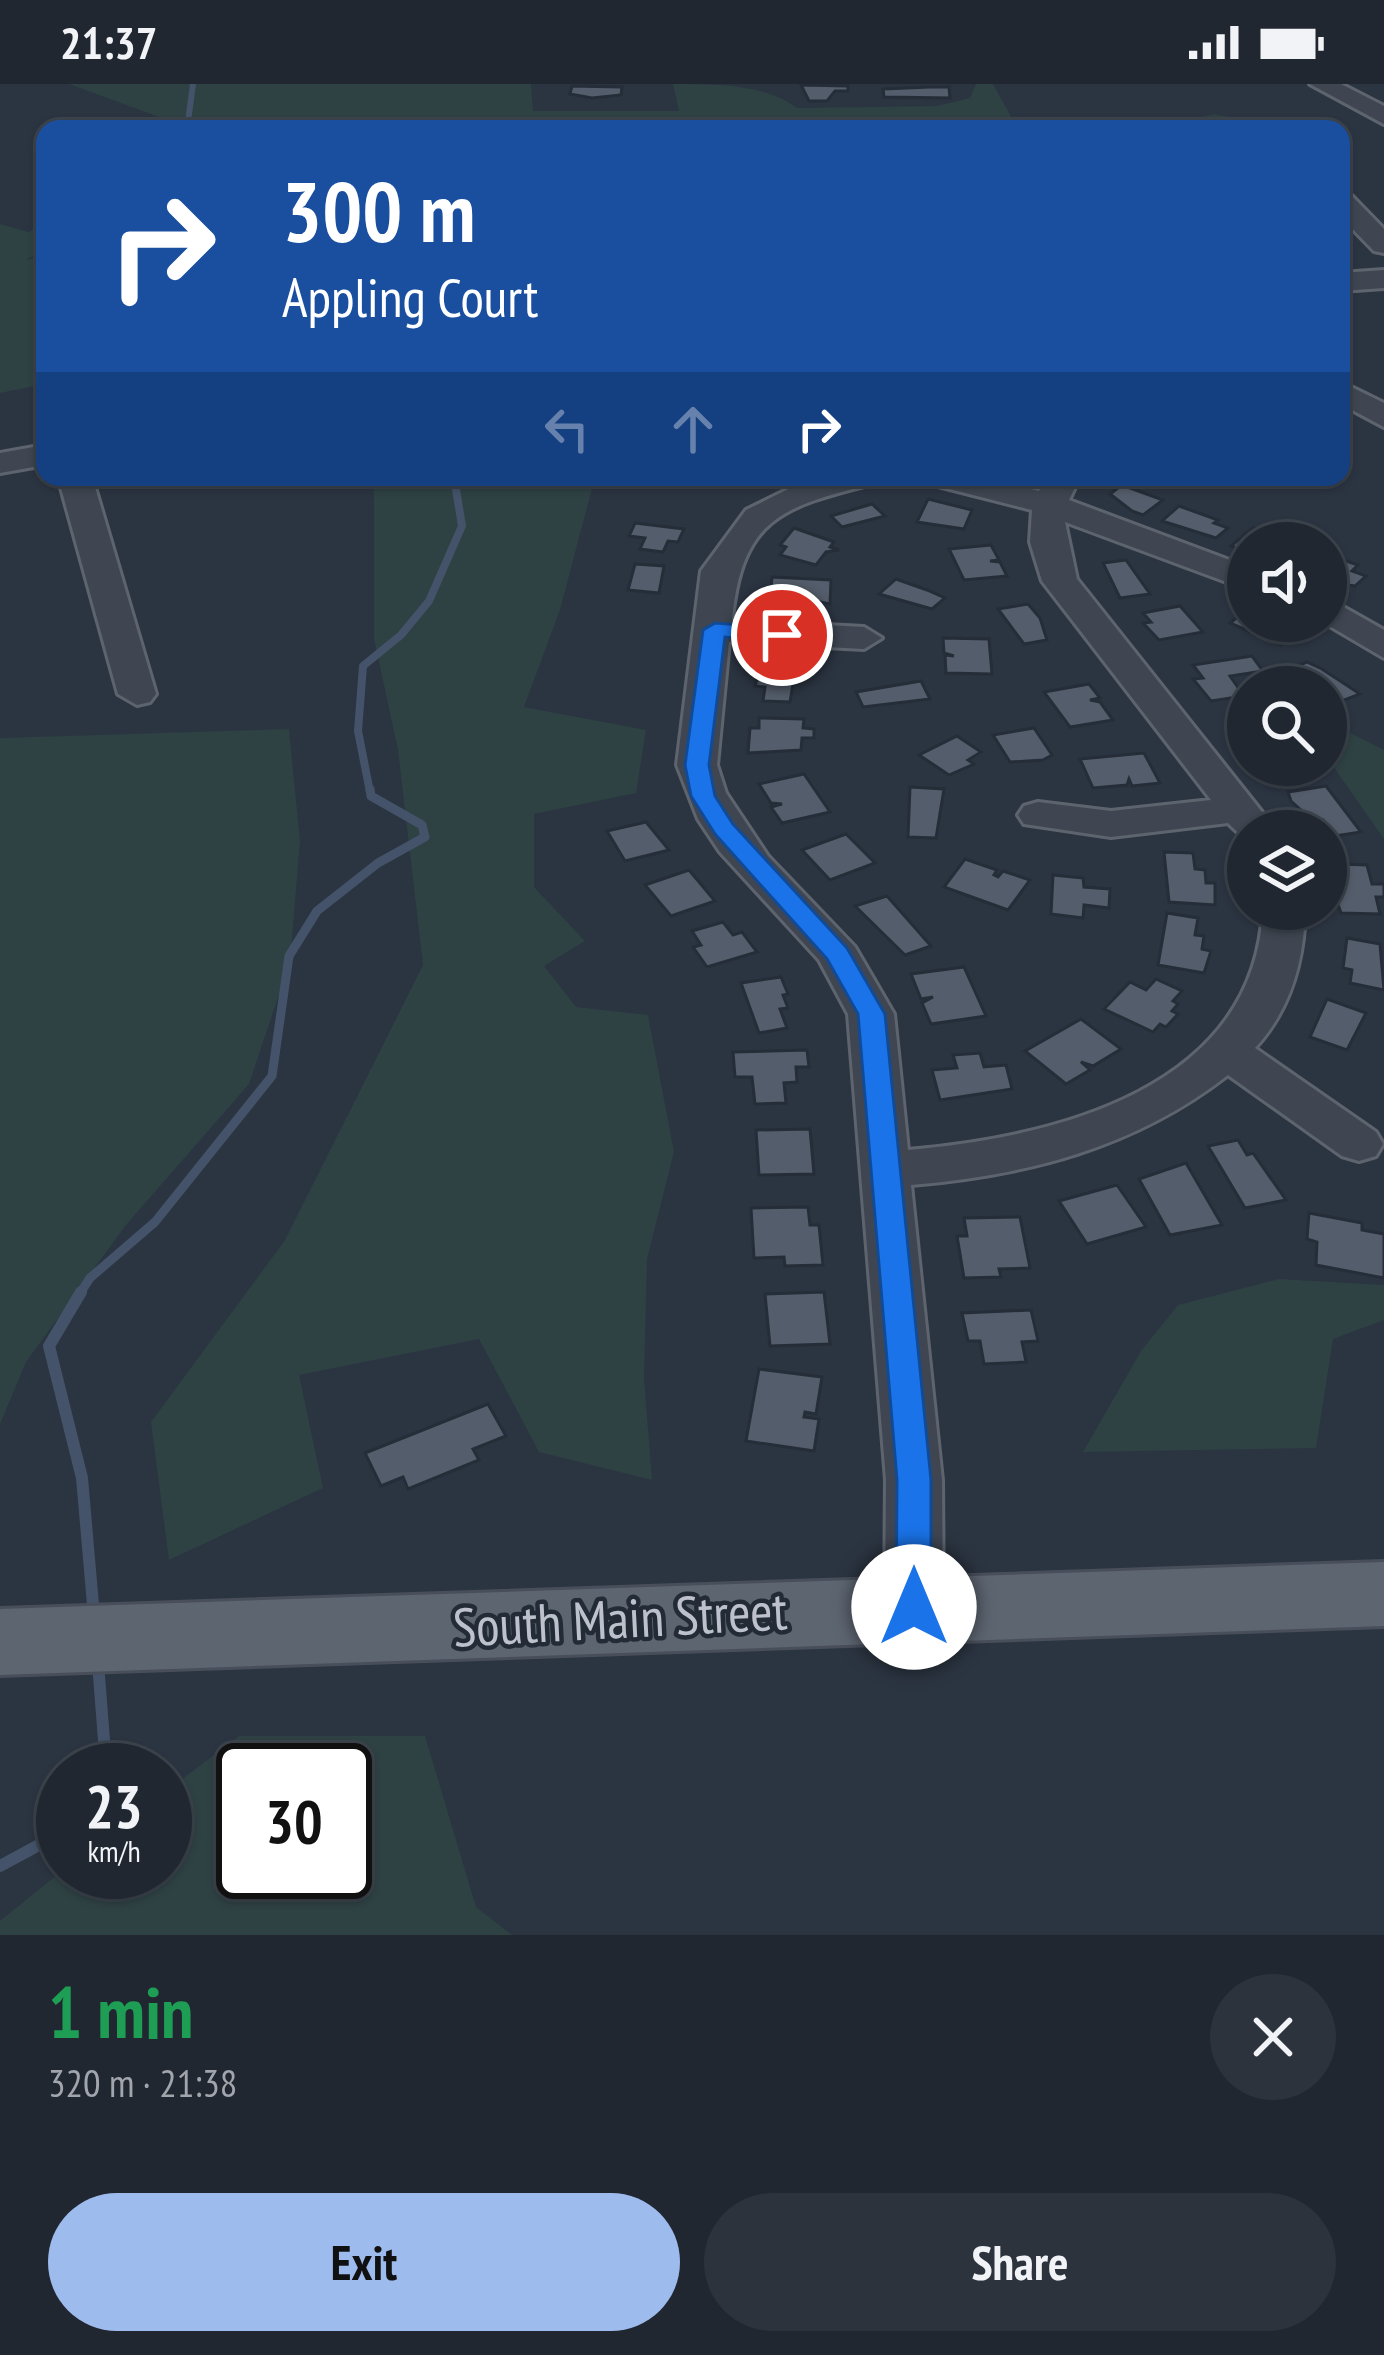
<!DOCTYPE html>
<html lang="en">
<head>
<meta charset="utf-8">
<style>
  body { margin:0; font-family:"PT Sans Narrow",sans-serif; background:#2d333d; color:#f1f3f6; height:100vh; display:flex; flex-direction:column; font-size:45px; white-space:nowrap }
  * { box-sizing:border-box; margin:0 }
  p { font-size:39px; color:#a2a5ab }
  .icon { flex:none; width:66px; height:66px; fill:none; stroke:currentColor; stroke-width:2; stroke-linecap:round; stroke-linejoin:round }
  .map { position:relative; height:1851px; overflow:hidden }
  .side { display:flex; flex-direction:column; background:#202731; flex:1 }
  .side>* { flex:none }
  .banner { position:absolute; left:36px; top:36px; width:1314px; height:366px; border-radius:24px; box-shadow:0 3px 9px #0004,0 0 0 3px #3d444d; background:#1a4fa0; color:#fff; overflow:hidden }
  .tools { position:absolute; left:1227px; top:438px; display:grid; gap:24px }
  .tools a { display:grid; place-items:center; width:120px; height:120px; border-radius:50%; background:#202731; box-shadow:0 3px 9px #0004,0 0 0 3px #3d444d; font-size:60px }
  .speed { position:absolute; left:36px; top:1659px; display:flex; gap:24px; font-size:60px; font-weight:700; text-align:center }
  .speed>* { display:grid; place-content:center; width:156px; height:156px; border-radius:50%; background:#202731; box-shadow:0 3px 9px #0004,0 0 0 3px #3d444d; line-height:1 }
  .speed small { font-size:30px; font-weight:400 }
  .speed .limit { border:6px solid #111; border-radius:18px; background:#fff; color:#111 }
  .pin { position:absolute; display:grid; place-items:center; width:102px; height:102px; color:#fff; margin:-51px; border:6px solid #fff; border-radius:50%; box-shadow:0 3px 12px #0007 }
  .me { position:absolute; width:132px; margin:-66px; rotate:0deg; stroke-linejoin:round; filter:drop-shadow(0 0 9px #0008) }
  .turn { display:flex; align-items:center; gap:42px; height:252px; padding:0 48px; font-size:54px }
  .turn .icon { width:156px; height:156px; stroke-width:2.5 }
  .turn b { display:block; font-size:84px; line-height:102px }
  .lanes { display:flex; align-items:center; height:114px; padding:0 48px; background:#0003; justify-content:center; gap:60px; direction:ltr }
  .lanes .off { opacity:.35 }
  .round { display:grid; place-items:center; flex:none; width:126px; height:126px; border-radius:63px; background:#2d333d }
  .headline { display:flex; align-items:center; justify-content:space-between; height:204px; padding:0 48px }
  h1 { font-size:72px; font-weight:700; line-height:90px; color:#1e9e55 }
  .primary-button { display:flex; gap:24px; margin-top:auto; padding:24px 48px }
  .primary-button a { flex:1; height:138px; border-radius:72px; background:#9ebbee; color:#111; font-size:48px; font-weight:700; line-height:138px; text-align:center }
  .primary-button a+a { background:#2d333d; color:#f1f3f6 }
  .status { display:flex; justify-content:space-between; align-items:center; height:84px; padding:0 60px; background:#202731; direction:ltr }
  .status svg { height:33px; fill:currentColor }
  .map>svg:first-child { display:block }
  .green { fill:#2e4143; fill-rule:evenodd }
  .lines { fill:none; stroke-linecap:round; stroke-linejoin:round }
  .stream-far3 { stroke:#44536a; stroke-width:6 }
  .stream-far2 { stroke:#44536a; stroke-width:8 }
  .stream-far1 { stroke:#44536a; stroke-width:9 }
  .stream { stroke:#44536a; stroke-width:12 }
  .building { fill:#545d6b; stroke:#252d38; stroke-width:3 }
  .minor-casing { stroke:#5d646e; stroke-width:6 }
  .major-casing { stroke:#484f5a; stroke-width:6 }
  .minor { fill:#3f4651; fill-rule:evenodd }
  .major { fill:#5d6571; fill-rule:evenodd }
  .route { fill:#1a73e8; stroke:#114b97; stroke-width:3 }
  .labels { text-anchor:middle; stroke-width:9; stroke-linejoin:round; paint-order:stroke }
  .near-street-label { font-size:54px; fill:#bcc1cb; stroke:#232b37 }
</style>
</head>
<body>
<div class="status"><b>21:37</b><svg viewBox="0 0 49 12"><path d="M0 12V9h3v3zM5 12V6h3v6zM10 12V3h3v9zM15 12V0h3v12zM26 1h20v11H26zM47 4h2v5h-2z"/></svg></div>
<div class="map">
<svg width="1384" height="1851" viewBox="0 0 1384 1851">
  <rect width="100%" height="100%" fill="#2b3441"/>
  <!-- green -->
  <g class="green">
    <path d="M69,0H531L533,27H679L673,0C718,0 765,0 797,24L937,22L970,14L976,0H993L1013,36L1167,40L1215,30L1290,45H192Z"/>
    <path d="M45,138V166L25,176L45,171V300L0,309V140L29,148Z"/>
    <path d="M374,393H595L560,526L524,623L646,646L636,709L534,730V803L585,857L544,882L576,923L648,931L674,1068L647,1175L644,1294L652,1396L539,1368L479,1255L299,1291L323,1404L169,1476L151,1338L285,1156L423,881L398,666L374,555Z"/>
    <path d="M1326,637L1384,666V755L1326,672Z"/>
    <path d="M289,645L300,757L290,878L249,1000L126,1141L26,1278L0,1340V654Z"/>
    <path d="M1279,1195L1384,1201V1236L1333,1255L1316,1364L1083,1368L1141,1267L1178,1221Z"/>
    <path d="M239,1652H425L476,1823L512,1851H0V1837L63,1786L165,1788V1708ZM345,1686V1788H243V1686Z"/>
  </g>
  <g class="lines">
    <!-- stream-far3 -->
    <path class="stream-far3" d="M187,45L193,0"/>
    <!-- stream-far2 -->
    <path class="stream-far2" d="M370,708L358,647L363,582L401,551L429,517L462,442L454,393"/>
    <!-- stream-far1 -->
    <path class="stream-far1" d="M79,1211L90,1194L155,1138L272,992L289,872L317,827L378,779L425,753L422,741L371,712L370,705"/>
    <!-- stream -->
    <g class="stream">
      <path d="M81,1208L49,1262L82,1394L94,1532"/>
      <path d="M98,1579L105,1669L99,1686"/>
      <path d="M0,1782L63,1748"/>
    </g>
  </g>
  <!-- building -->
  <g class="building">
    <path d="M801,1L848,2V7H835L827,17H809Z"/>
    <path d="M572,2L622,3L621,11L592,14L570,10Z"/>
    <path d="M930,3H949L950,14L884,13L883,5Z"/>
    <path d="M1122,401L1163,416L1143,431L1132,427L1110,410Z"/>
    <path d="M928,415L972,426L964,445L917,438Z"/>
    <path d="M872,420L885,432L842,443L831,432Z"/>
    <path d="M1179,422L1218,436L1214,439L1228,444L1216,454L1162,437Z"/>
    <path d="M635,439L684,445L678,458L668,457L663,468L640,465L645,454L629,452Z"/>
    <path d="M794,444L834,458L830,463L839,466L826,468L816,481L780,471L786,463L780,461Z"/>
    <path d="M1253,444L1292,459H1248V468L1231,462Z"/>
    <path d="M991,461L999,476L990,477L1000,478L1007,492L964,496L949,465Z"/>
    <path d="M1326,470L1358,481L1352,487L1366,492L1355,502L1326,498Z"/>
    <path d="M1126,476L1150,510L1120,514L1103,479Z"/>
    <path d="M635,480L664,482L659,509L628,506Z"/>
    <path d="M772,493L831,496L830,520L795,513V519L770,518Z"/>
    <path d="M896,495L927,506L945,514L932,525L879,510Z"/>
    <path d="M1028,520L1040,534L1047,556L1024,560L998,525Z"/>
    <path d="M1180,522L1203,548L1159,556L1143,539L1151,538L1143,529Z"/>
    <path d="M1248,525V537H1273L1294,550L1281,561L1230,539Z"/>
    <path d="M943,554L989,555L992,590L946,589L945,571L954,572L944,569Z"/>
    <path d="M1252,572L1263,587L1230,592L1244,612L1211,617L1193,595L1203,594L1193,581Z"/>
    <path d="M1307,578L1322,585L1360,610L1334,620L1326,614V603H1311L1287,586Z"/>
    <path d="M761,580L796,582L790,618L763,617L765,603L755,602Z"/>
    <path d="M921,597L930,615L863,623L856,608Z"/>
    <path d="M1089,600L1100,614L1090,616L1100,618L1113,636L1070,643L1044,608Z"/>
    <path d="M759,634L804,635L803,644L814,645V654H802L801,666L748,669L750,644H759Z"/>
    <path d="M1034,644L1052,671L1043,676L1010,678L993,651Z"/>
    <path d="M957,652L981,668L968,676L974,680L949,691L919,671Z"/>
    <path d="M1144,669L1160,699L1132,702L1129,695L1127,701L1093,704L1080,675Z"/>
    <path d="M804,690L830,728L782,739L771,723L782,720L771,719L759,700Z"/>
    <path d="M1326,702L1361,748L1335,752L1323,736L1314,738L1291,717L1288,708Z"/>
    <path d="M910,703L944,705L936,754L908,753Z"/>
    <path d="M646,738L669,766L625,777L607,747Z"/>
    <path d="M846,750L875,779L830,796L802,766Z"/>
    <path d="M1164,768L1193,769L1195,785L1205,786L1206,799H1215V821L1169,818Z"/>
    <path d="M965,775L997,786L994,791L998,793L1003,787L1030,796L1008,826L944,803Z"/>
    <path d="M1338,780L1367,781L1372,800H1384V813H1376L1380,830L1341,829L1327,791H1341Z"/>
    <path d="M689,786L715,817L671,832L645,801Z"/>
    <path d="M1053,791L1083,794L1084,803L1110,805L1109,824L1084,821L1083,834L1051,830Z"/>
    <path d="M887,812L931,862L905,871L855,822Z"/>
    <path d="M1167,829L1198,834L1195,851L1204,852L1202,865L1211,867L1204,889L1158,881Z"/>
    <path d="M723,838L733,851L742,848L757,868L707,883L693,863L701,861L692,847Z"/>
    <path d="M1347,854L1380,860L1384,906L1350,899L1352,886L1343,884Z"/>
    <path d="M964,883L986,932L931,940L922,919L933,913L921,915L911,890Z"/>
    <path d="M781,893L788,910L783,911L788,924L780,925L787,944L759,949L741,899Z"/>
    <path d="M1156,895L1182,907L1173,917L1178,920L1172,927L1178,930L1166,943L1160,940L1153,948L1104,925L1130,898L1146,906Z"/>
    <path d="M1327,915L1366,929L1347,966L1310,953Z"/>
    <path d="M1081,935L1121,965L1093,982L1081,978L1090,986L1066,1000L1025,967Z"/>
    <path d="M807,966L809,983H796L797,998L784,999L786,1019L755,1020L752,993H735L733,968Z"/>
    <path d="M980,969L984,983L1006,981L1012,1005L940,1016L932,986L957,984L953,971Z"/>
    <path d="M810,1045L814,1090L759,1091L756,1046Z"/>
    <path d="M1238,1056L1247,1071L1253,1069L1286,1116L1245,1124L1208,1062Z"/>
    <path d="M1186,1079L1222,1141L1170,1151L1139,1095Z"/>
    <path d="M1117,1101L1146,1143L1087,1160L1059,1117Z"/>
    <path d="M808,1123L810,1141H819L823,1181L785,1182L784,1173L754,1174L751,1124Z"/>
    <path d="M1309,1129L1362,1139V1146L1384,1150V1194L1316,1181L1317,1158L1307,1155Z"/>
    <path d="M1020,1133L1030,1184L999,1185L1001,1193L964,1194L957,1152H967L964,1134Z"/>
    <path d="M824,1208L830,1260L770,1262L765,1210Z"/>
    <path d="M1031,1226L1038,1257L1022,1258L1026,1278L984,1280L980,1257H968L962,1229Z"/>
    <path d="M759,1285L822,1293L816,1330L805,1328L804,1333L819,1335L814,1367L746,1357Z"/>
    <path d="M488,1320L506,1352L473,1365L479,1376L408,1405L403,1393L381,1402L365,1369Z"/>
  </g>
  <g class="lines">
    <!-- minor casing -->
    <g class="minor-casing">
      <g id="minor">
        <path d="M1310,0H1341L1384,22V40Z"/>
        <path d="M1341,109L1351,111L1384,145V169L1374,167L1341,133Z"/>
        <path d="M1384,186V204L1341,207V189Z"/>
        <path d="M1341,298L1384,319V343L1341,320Z"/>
        <path d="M45,361V381L0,389V369Z"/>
        <path d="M58,393H92L156,610L150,618L137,621L118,610Z"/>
        <path d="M813,393H877L872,400C781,423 742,435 732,536L864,543L882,554L864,565L729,558L717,681L726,709L768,772L855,863L894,930L908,1066C1056,1053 1255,1005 1263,825H1305C1304,877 1291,925 1255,964L1376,1048L1383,1060L1376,1072L1359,1077L1342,1072L1228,991C1134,1064 1028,1091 911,1101L942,1396L943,1523L935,1541L914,1549L893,1541L885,1523L886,1396L848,930L819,876L720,768L698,735L677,681L701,487L746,426Z"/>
        <path d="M925,393H982L1039,407L1046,393H1080L1069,416L1248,483V506L1065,438L1077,495L1277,747H1248V758L1228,739L1111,753L1024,740L1018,731L1024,722L1038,718L1111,727L1211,716L1042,497L1030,458L1032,426L930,400Z"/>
        <path d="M1326,513L1384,546V574L1321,537H1326Z"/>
      </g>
    </g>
    <!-- major casing -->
    <g class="major-casing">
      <path id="major" d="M1384,1478V1542L0,1591V1525Z"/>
    </g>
    <!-- minor -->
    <use href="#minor" class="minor"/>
    <!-- major -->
    <use href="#major" class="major"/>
  </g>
  <!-- route -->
  <path class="route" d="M715,539L782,544L793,551L782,558L725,553L709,681L715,712L733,740L847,864L885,930L931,1396V1523L926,1534L914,1539L901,1534L896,1523L897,1396L858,930L827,875L715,750L691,712L685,681L703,546Z"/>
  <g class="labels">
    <!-- near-street labels -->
    <g class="near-street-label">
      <text transform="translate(620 1535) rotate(-3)" y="19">South Main Street</text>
    </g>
  </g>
</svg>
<div class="tools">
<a><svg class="icon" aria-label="sound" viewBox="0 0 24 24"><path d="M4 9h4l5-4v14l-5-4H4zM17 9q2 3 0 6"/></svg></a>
<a><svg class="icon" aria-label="search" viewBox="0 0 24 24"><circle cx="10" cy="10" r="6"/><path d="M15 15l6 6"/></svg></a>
<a><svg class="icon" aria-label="layers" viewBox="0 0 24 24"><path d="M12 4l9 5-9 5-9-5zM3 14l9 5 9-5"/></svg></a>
</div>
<div class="speed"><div>23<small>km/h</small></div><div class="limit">30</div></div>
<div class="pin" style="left:782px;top:551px;background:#d93025"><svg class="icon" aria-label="arrive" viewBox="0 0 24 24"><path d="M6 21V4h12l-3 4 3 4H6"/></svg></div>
<svg class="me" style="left:914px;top:1523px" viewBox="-20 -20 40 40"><circle r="19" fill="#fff"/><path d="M0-13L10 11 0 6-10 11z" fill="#1a73e8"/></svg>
<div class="banner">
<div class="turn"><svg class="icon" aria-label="right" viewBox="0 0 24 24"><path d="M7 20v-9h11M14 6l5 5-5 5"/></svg><div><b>300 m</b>Appling Court</div></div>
<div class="lanes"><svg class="icon off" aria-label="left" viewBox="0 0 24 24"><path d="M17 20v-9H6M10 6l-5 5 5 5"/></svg><svg class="icon off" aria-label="ahead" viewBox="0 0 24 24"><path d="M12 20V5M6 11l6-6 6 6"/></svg><svg class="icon" aria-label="right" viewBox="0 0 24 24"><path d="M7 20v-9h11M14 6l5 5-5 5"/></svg></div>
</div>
</div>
<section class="side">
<div class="headline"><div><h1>1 min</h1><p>320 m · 21:38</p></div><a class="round"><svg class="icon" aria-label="close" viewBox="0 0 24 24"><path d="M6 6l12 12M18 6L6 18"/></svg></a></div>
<div class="primary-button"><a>Exit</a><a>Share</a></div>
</section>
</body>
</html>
